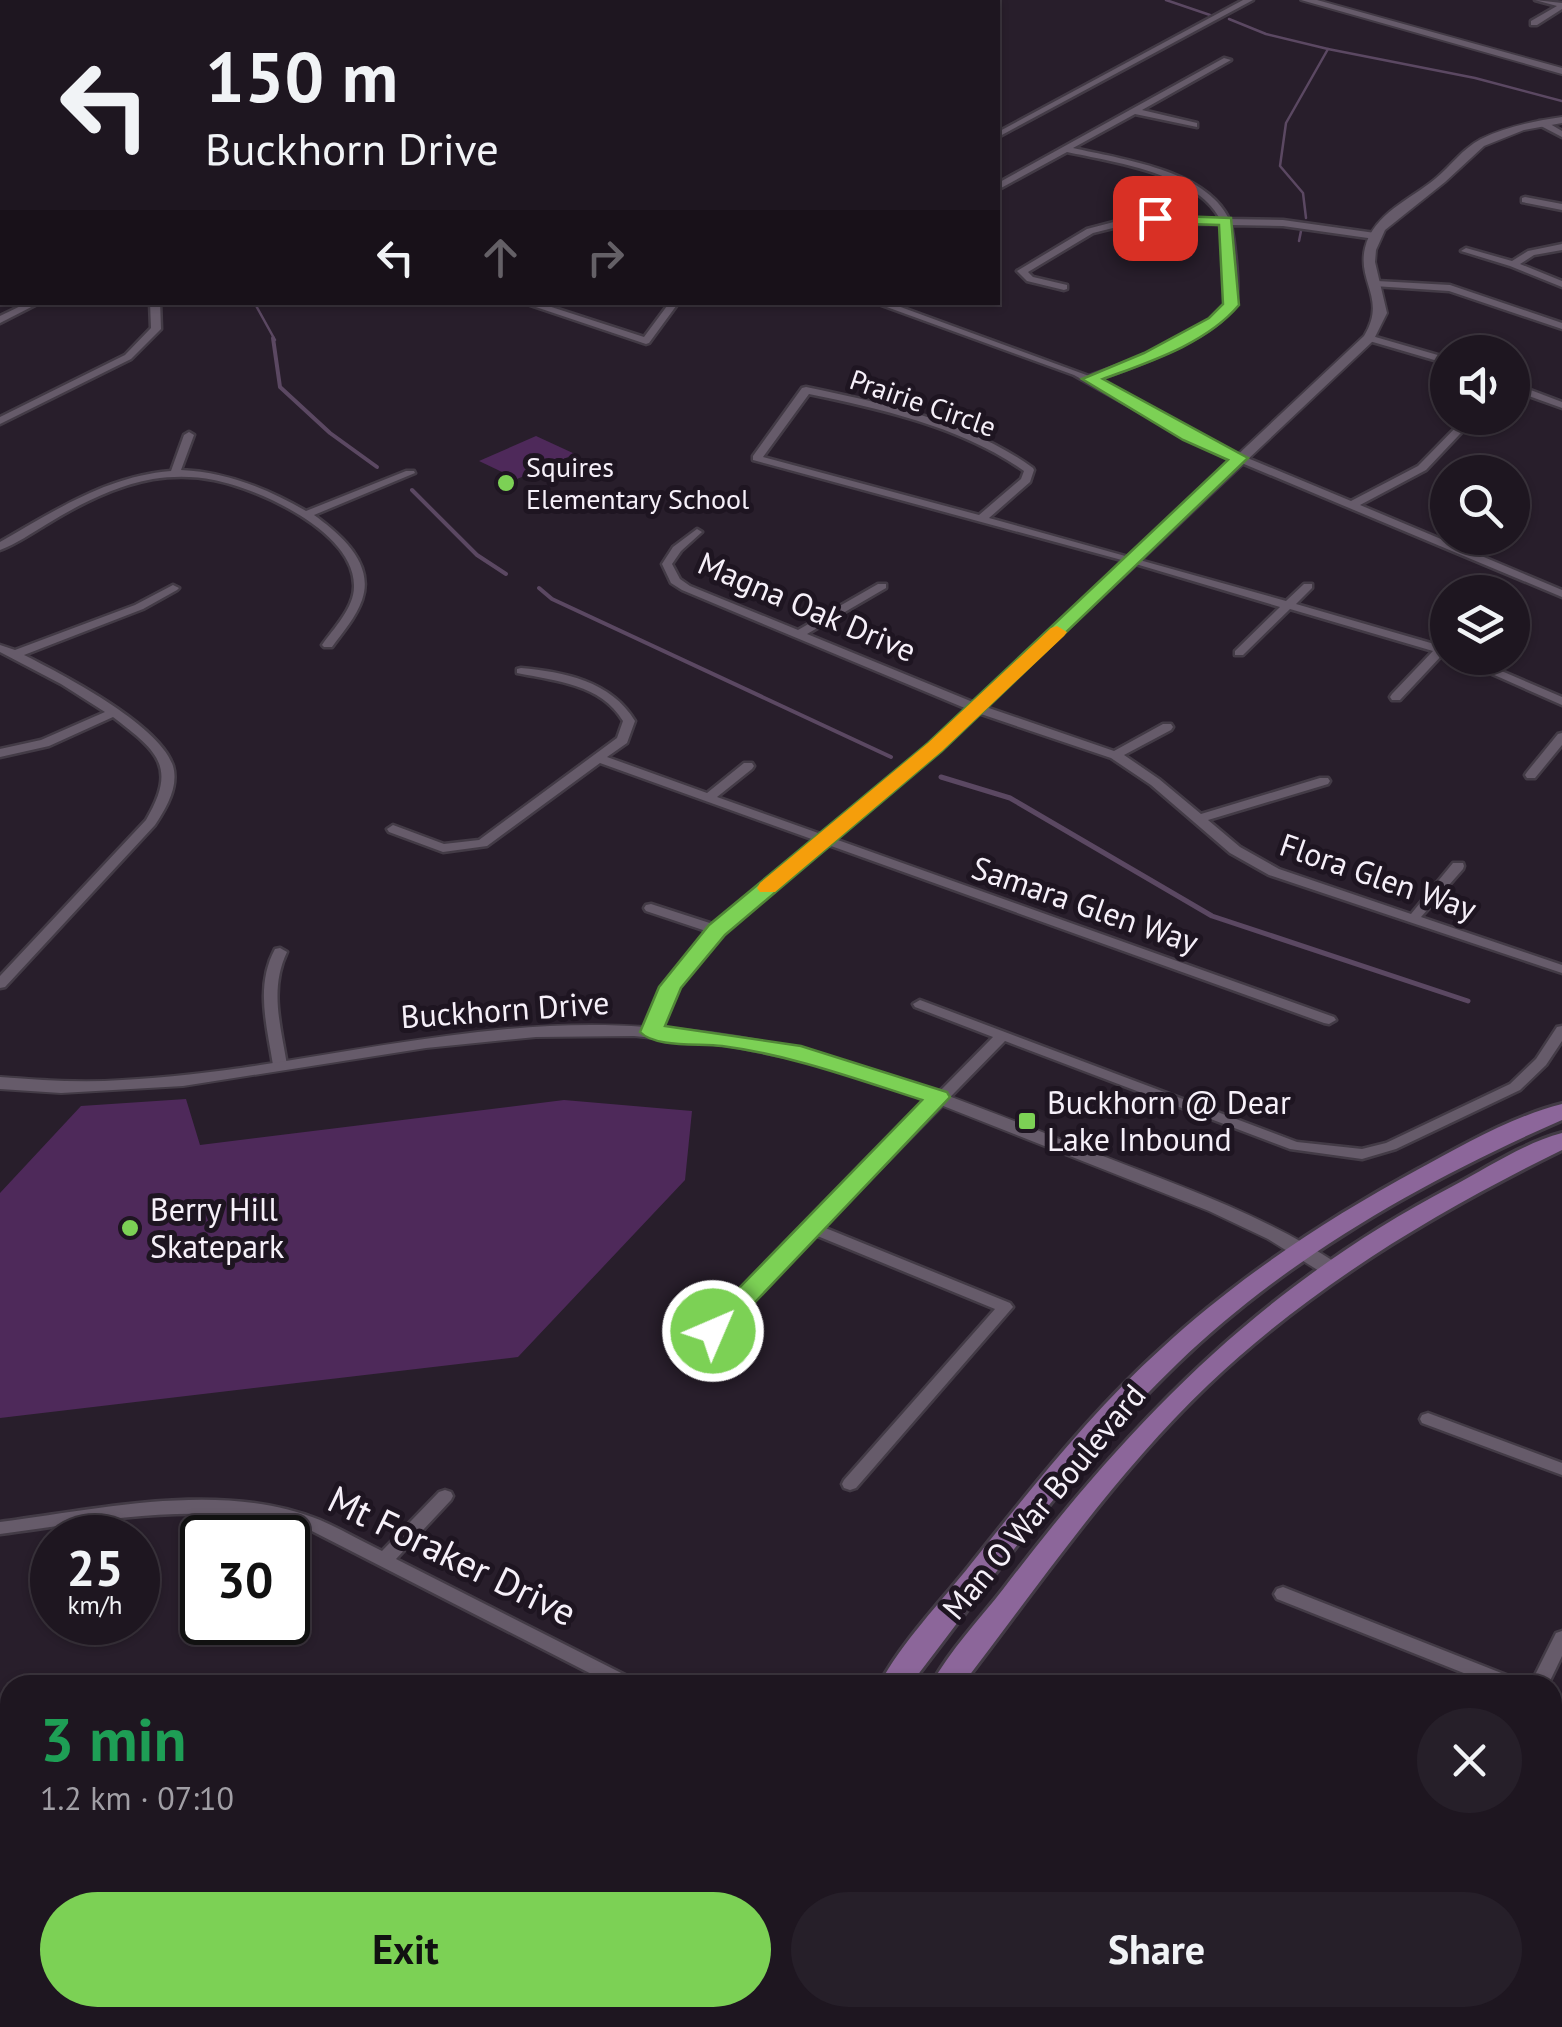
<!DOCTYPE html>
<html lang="en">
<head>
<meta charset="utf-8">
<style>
  body { margin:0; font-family:"PT Sans",sans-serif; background:#261f29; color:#f1f3f6; height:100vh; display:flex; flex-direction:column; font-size:38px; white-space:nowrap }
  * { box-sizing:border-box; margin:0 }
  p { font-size:32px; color:#a19fa5 }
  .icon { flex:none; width:55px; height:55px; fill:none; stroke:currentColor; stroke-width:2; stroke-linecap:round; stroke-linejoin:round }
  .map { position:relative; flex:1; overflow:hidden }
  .drawer { position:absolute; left:0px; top:1675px; width:1562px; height:352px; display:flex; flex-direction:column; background:#1e1620; border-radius:30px 30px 0 0; box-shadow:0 2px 8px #0004,0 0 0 2px #3c353e }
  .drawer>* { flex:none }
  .hud { position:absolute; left:0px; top:0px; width:1000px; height:305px; box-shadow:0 2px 8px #0004,0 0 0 2px #3c353e; background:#1e1620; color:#f1f3f6; overflow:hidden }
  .fabs { position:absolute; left:1430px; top:335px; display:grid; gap:20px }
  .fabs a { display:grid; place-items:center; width:100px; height:100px; border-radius:50%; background:#1e1620; box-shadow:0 2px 8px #0004,0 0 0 2px #3c353e; font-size:50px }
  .speed { position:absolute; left:30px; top:1515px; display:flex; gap:20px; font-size:50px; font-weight:700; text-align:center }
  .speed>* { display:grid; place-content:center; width:130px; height:130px; border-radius:50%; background:#1e1620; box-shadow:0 2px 8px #0004,0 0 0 2px #3c353e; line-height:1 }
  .speed small { font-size:25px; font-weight:400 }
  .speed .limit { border:5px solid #111; border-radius:15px; background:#fff; color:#111 }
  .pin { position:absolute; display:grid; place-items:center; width:85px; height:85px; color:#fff; margin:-42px; border-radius:20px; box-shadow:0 5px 15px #0006 }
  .me { position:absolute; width:110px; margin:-55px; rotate:45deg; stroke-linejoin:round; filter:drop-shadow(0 0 8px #0008) }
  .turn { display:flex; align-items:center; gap:35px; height:210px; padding:0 40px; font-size:45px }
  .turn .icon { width:130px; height:130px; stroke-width:2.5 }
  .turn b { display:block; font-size:70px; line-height:85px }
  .lanes { display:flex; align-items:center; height:95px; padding:0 40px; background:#0003; justify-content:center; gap:50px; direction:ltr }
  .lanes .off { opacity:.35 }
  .round { display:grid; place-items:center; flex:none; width:105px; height:105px; border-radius:52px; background:#261f29 }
  .head { display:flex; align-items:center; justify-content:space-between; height:170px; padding:0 40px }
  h1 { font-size:60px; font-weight:700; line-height:75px; color:#1e9e55 }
  .cta { display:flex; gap:20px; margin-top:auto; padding:20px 40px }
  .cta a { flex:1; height:115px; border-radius:60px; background:#7cd155; color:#111; font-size:40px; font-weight:700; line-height:115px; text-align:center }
  .cta a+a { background:#261f29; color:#f1f3f6 }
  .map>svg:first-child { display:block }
  .green { fill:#4e295a }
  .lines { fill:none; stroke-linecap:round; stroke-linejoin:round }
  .stream-far2 { stroke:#5b4862; stroke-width:2.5 }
  .stream-far1 { stroke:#5b4862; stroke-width:4 }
  .stream { stroke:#5b4862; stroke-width:5 }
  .minor-casing { stroke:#433b46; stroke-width:5 }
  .tertiary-casing { stroke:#433b46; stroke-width:4 }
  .primary-casing { stroke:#433b46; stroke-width:6 }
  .minor { fill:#665b6a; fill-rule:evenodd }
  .tertiary { fill:#665b6a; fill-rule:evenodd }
  .primary { fill:#8c669a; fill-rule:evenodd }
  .route { fill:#7cd155; stroke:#518837; stroke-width:2.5 }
  .slow { fill:#f59e0b }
  .poi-dot { fill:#7cd155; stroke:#1e1521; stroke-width:4 }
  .labels { text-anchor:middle; stroke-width:10; stroke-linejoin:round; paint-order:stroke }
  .far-street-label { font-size:28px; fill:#f6f0f9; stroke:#1e1521 }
  .far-poi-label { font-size:28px; fill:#f6f0f9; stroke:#1e1521; text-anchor:start }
  .street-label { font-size:32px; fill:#f6f0f9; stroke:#1e1521 }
  .poi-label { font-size:32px; fill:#f6f0f9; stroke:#1e1521; text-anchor:start }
  .near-street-label { font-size:38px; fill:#f6f0f9; stroke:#1e1521 }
</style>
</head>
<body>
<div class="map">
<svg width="1562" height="2027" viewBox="0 0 1562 2027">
  <rect width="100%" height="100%" fill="#281e2b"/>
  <!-- green -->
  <g class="green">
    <path d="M536,436L575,454L517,479L479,461Z"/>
    <path d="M186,1099L200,1145L564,1100L692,1111L685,1180L518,1357L0,1418V1193L81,1106Z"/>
  </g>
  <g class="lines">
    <!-- stream-far2 -->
    <g class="stream-far2">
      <path d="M1166,0L1210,15"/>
      <path d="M382,2L386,0"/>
      <path d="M1229,19L1266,34L1328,49L1286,123L1280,166L1303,193L1306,218"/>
      <path d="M1328,49L1475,78L1562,101"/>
      <path d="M1299,241L1301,231"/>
      <path d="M254,302L275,340"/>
    </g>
    <!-- stream-far1 -->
    <g class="stream-far1">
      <path d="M273,338L280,387L330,433L377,467"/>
      <path d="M412,490L477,555L506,574"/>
      <path d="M539,588L552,599L891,757"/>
    </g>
    <!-- stream -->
    <path class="stream" d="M941,777L1010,798L1212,916L1468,1001"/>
    <!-- minor casing -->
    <g class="minor-casing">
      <g id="minor">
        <path d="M190,0H200L197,2H189Z"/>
        <path d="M331,0H340L337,2H330Z"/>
        <path d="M443,0H452L449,2H442Z"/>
        <path d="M594,0H602L604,2H596Z"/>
        <path d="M1243,0H1253L998,137V132Z"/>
        <path d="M1535,0L1562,3V9L1537,25H1531V21L1557,6Z"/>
        <path d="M1224,58L1231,60L1142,110L1197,123V127L1135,114L1073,148C1121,159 1206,170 1229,219L1283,220L1375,233L1379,236L1375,239L1283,226L1231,225C1234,240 1240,288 1236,301C1224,336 1130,368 1097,380L1209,442L1351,501L1418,466L1465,418H1475L1426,470L1360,505L1562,590V597L1201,446L1074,375L873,302H887L1089,376C1120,365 1213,333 1226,302C1231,289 1225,240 1222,224L1133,223L1093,233L1028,272L1033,277L1067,285V289L1064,290L1027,281L1017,271L1087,229L1133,217L1220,219C1196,173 1113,162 1067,152L1001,188H998V183Z"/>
        <path d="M1539,121H1545L1562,131V137L1539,125Z"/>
        <path d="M1525,197L1562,204V210L1522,202V198Z"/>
        <path d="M1562,244V250L1534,255L1520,264L1562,281V287L1510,266L1461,251L1466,248L1512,261L1528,251Z"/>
        <path d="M1377,281L1450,285L1562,323V329L1449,291L1374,286V282Z"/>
        <path d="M29,302H41L0,323V316Z"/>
        <path d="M150,302H160L161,329L131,359L0,424V417L125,355L151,328Z"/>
        <path d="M521,302H536L644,337L670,302H679L649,343L646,344Z"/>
        <path d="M1366,336H1372L1448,358V364L1366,340Z"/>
        <path d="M1512,383L1562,402V408L1512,390Z"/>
        <path d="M806,387C883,403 968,421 1033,468L1034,470L1030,482L989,518L1286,601L1304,584H1312V588L1296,604L1448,648V655L1443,654L1400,700H1392L1390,697L1392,694L1433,651L1290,609L1243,655H1235V651L1280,607L1129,562L753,460V456L802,388ZM809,394C881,409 962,427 1024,471L1021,479L979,515L763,457Z"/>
        <path d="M189,432L194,435L181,470C227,472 268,489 306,511L406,471H414L415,473L314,515C340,534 375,563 362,600C356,617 343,632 332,647H324L322,645C334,628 355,607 354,585C353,531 259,489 214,480C194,476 173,476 153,479C114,486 80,504 47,524C32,533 16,544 0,550V542C54,511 107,476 171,471L184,435Z"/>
        <path d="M697,529L702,532L681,551L672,564L680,579L690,586L798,630L878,584H886V588L807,634L980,705L1114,751L1163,724H1171L1173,727L1171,730L1124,755L1159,779L1201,814L1320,778H1328L1330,781L1328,784L1208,820L1240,847L1279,869L1411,914L1453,863H1463L1464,866L1463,869L1421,917L1562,965V973L1269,875L1230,853L1151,785L1111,758L972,711L682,590L671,583L662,564L673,547Z"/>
        <path d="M173,585L179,588L177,590L143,609L24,655C62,674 160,725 173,766C179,787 166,808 155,825L5,987L0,988V976L146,820C178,766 157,751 113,717L49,746L0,757V749L41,740L105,712L61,684L0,652V645L15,650L135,605Z"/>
        <path d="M1456,658H1471L1562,697V705Z"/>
        <path d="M521,668C564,672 611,681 635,721L627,743L607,757L707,793L744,763H752L754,766L752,769L717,797L1334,1017L1336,1020L1329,1024L1324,1023L600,763L487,846L443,852L389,832L387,829L393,825L444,844L479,840L617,738L623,721C601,684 556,681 517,673V669Z"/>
        <path d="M1562,733V745L1535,778H1527L1525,775L1527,772L1558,734Z"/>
        <path d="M651,904L722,927L724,930L717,934L712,933L646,911L644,908L646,905Z"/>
        <path d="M280,948L287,952C269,989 281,1027 287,1065L280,1069L273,1065C267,1026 255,986 275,949Z"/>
        <path d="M920,1000L1297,1142L1362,1149L1386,1143L1510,1084L1536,1059L1557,1027L1562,1026V1041L1546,1065L1520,1090L1396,1149L1362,1159L1290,1149L1005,1041L823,1227L1010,1303L1013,1307L856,1488L850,1490L844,1488L842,1484L844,1480L995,1309L815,1235L694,1360H682L680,1356L993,1037L915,1007L913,1004Z"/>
        <path d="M1428,1413L1562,1463V1475L1422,1423L1420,1419L1422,1415Z"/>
        <path d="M445,1490L451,1492L453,1496L451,1500L396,1559L635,1680L638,1685H613L308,1529C202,1499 106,1520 0,1534V1522C100,1509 223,1480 320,1520C341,1529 361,1541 382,1551L439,1492Z"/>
        <path d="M1283,1587L1519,1680L1522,1685H1494L1277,1599L1274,1594L1277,1589Z"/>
        <path d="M1562,1631V1656L1548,1685H1530L1556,1633Z"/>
        <path d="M1552,1694L1562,1697V1712L1552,1709Z"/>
        <path d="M10,1935V1954L0,1959V1940Z"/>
        <path d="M1552,1973L1562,1977V1994L1552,1991Z"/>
        <path d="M356,2018H379L373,2027H350Z"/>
        <path d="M1376,2018H1396L1391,2027H1371Z"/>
      </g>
    </g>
    <!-- tertiary casing -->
    <g class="tertiary-casing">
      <g id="tertiary">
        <path d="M1301,0H1317L1562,68V74Z"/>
        <path d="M1562,117V123L1524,130L1484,146L1445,182L1385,230L1376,250L1375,262L1387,313L1373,341L940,750L723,934L678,988L662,1028C819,1039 947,1095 1090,1151C1176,1185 1261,1213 1338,1264L1341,1269L1338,1274H1324L1268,1239L1209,1211L923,1098L823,1065L731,1046L634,1036L536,1037L426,1048L183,1086L61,1093L0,1089V1077C41,1080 81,1083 122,1080C298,1071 468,1014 645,1027L661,987L711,926L930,744L1364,336C1387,299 1357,282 1365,248C1373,214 1411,199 1435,179C1451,166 1462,149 1481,139C1506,127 1534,121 1562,117Z"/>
      </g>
    </g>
    <!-- primary casing -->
    <g class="primary-casing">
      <g id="primary">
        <path d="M1562,1104V1120C1423,1181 1288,1257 1178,1363C1077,1460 995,1574 910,1685H879C902,1642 941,1602 971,1564C1031,1489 1091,1412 1162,1348C1239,1277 1325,1220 1417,1170C1462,1146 1513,1116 1562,1104Z"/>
        <path d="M1562,1133V1150C1434,1213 1312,1286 1208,1385C1114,1475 1041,1582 962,1685H931C950,1650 980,1619 1004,1588C1133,1419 1262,1286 1453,1186C1487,1168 1524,1143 1562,1133Z"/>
        <path d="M615,2018H650L646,2027H611Z"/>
        <path d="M675,2018H710L706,2027H671Z"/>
      </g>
    </g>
    <!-- minor -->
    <use href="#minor" class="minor"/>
    <!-- tertiary -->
    <use href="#tertiary" class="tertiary"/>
    <!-- primary -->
    <use href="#primary" class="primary"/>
  </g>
  <!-- route -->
  <path class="route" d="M1150,215L1231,218L1239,305C1206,344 1149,362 1103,379L1248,458L942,751L725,935L681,988L665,1026L801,1046L947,1092L950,1097L722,1337H704L700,1331L704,1324L922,1100C856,1079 791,1055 722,1046C700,1043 655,1048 640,1032L659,987L709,925L928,743L1228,460L1183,440L1082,379L1144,353L1209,318L1223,304L1219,225L1155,223L1150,222Z"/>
  <!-- slow -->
  <path class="slow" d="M1057,626L1067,632L1064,636L942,751L775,892H760L757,888L760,883L928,743L1051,628Z"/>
  <!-- markers -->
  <g class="poi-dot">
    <circle cx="506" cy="483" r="10"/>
    <rect x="1017" y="1111" width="20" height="20" rx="5"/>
    <circle cx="130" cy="1228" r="10"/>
  </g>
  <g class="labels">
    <!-- far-street labels -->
    <g class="far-street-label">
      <text transform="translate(923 403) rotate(19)" y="10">Prairie Circle</text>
    </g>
    <!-- far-poi labels -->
    <g class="far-poi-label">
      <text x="526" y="477">Squires<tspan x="526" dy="32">Elementary School</tspan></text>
    </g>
    <!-- street labels -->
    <g class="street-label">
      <text transform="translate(807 607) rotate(23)" y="11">Magna Oak Drive</text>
      <text transform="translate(1378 877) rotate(19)" y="11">Flora Glen Way</text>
      <text transform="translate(1085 905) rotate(19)" y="11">Samara Glen Way</text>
      <text transform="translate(505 1010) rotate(-4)" y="11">Buckhorn Drive</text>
      <text transform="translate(1044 1502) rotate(-50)" y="11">Man O War Boulevard</text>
    </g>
    <!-- poi labels -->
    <g class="poi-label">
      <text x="1047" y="1114">Buckhorn @ Dear<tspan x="1047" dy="37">Lake Inbound</tspan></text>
      <text x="150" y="1221">Berry Hill<tspan x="150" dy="37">Skatepark</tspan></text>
    </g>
    <!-- near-street labels -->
    <g class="near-street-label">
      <text transform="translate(452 1556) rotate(26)" y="13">Mt Foraker Drive</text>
    </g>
  </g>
</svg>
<div class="fabs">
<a><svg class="icon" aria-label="sound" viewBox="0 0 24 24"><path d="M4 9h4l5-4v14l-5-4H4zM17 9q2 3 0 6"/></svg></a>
<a><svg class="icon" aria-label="search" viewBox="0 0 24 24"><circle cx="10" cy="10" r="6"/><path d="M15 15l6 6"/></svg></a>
<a><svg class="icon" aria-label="layers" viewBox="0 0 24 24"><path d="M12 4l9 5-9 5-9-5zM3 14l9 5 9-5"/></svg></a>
</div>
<div class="speed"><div>25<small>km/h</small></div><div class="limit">30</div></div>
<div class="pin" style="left:1155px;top:218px;background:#d93025"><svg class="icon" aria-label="arrive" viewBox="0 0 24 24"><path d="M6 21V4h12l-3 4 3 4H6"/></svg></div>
<svg class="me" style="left:713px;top:1331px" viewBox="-20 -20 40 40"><circle r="17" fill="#7cd155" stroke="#fff" stroke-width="3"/><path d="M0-11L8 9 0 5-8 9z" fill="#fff"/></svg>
<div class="hud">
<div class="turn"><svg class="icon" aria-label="left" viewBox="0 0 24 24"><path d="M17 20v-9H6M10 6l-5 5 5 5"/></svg><div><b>150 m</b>Buckhorn Drive</div></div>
<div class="lanes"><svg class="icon" aria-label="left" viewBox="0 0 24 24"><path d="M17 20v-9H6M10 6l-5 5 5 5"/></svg><svg class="icon off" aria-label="ahead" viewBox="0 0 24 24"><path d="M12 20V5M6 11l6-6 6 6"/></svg><svg class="icon off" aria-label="right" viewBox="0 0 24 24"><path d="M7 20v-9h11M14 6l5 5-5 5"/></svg></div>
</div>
<section class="drawer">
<div class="head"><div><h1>3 min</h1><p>1.2 km · 07:10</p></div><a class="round"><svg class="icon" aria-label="close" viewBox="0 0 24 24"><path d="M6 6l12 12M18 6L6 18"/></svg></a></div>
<div class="cta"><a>Exit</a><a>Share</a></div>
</section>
</div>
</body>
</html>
